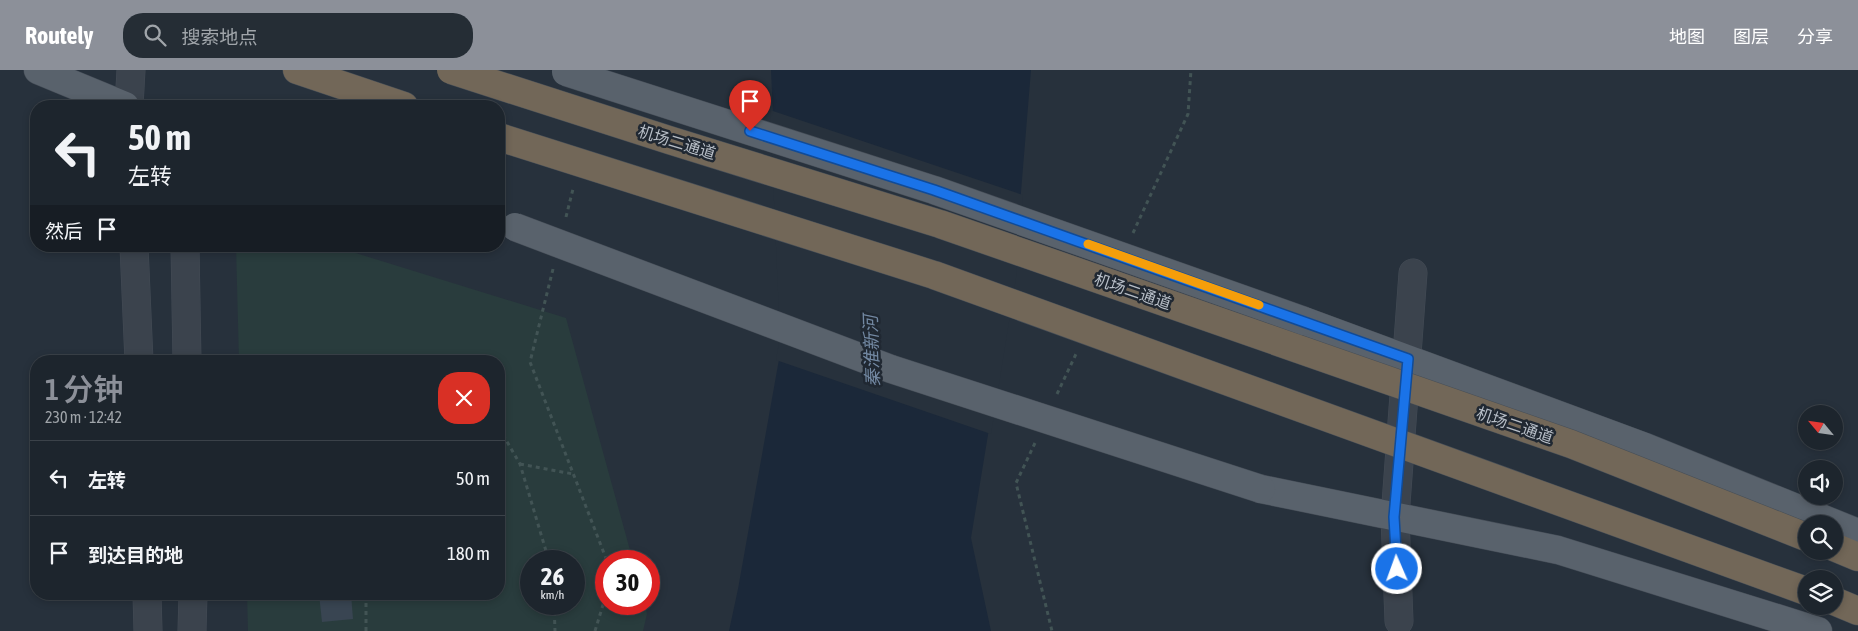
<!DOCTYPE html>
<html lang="zh">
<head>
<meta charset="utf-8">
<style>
  body { margin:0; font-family:"Asap Condensed","Noto Sans SC",sans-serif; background:#252d35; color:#f1f3f6; height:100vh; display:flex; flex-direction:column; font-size:19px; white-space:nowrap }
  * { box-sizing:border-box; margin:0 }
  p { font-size:16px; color:#a0a5aa }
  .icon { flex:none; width:28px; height:28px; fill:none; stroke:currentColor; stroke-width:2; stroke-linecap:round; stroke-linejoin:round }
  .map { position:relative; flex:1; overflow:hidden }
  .panel { position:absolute; left:30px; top:285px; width:475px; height:245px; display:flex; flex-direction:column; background:#1d252d; border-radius:20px; box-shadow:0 2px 8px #0003,0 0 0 1px #3b4249 }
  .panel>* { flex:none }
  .banner { position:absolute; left:30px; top:30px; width:475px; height:152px; border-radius:20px; box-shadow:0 2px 8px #0003,0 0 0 1px #3b4249; background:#1d252d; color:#f1f3f6; overflow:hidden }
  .needle { width:32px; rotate:299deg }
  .fabs { position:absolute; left:1798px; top:335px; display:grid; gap:10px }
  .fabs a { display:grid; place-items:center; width:45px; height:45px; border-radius:50%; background:#1d252d; box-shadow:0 2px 8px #0003,0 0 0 1px #3b4249; font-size:25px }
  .speed { position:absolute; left:520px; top:480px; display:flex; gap:10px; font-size:25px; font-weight:700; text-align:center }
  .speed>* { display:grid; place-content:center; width:65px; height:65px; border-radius:50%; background:#1d252d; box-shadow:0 2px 8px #0003,0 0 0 1px #3b4249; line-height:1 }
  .speed small { font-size:12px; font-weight:400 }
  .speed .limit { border:8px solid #d22; background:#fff; color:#111 }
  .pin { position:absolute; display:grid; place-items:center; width:42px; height:42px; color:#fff; margin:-51px -21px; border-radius:50% 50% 50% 0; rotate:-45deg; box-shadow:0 0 5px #0007 }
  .pin .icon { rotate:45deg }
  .me { position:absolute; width:55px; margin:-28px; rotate:358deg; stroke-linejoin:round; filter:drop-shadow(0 0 4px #0008) }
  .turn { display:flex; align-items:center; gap:18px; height:105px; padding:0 15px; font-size:22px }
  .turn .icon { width:65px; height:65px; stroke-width:2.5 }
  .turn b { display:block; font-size:35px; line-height:42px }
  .then { display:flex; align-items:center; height:48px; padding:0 15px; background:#0003; gap:10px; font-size:19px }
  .round { display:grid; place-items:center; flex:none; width:52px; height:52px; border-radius:20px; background:#252d35 }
  .overview { display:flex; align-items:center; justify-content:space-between; height:85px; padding:0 15px }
  h1 { font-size:30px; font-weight:600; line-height:38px; color:#8c9099 }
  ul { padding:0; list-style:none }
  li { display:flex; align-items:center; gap:15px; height:75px; padding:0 15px; border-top:1px solid #3b4249 }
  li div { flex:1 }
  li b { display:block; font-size:19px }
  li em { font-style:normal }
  header { display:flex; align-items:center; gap:30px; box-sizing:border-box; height:70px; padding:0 25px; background:#8c9099; color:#fff }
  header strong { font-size:24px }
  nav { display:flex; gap:28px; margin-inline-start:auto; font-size:18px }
  .search { width:350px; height:45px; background:#252d35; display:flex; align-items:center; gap:12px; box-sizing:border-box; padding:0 18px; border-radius:20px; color:#a0a5aa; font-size:19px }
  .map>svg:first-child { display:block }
  .green { fill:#293c3d; fill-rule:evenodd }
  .water { fill:#1b2839 }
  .pier { fill:#27313c }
  .building { fill:#394552 }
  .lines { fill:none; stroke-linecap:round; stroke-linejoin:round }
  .minor-casing { stroke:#444c56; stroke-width:29 }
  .major-casing { stroke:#444c56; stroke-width:29 }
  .highway-casing { stroke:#464e57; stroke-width:29 }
  .path { stroke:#425455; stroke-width:3; stroke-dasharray:4 4; stroke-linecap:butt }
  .minor { stroke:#3b434d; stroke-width:28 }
  .major { stroke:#59626c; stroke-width:28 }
  .highway { stroke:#726758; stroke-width:28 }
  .major-bridge-casing { stroke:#444c56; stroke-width:29; stroke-linecap:butt }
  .highway-bridge-casing { stroke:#464e57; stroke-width:29; stroke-linecap:butt }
  .major-bridge { stroke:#59626c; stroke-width:28 }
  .highway-bridge { stroke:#726758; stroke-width:28 }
  .route-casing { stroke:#114b97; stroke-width:12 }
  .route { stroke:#1a73e8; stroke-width:9 }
  .slow { stroke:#f59e0b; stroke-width:9 }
  .labels { text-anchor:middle; stroke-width:5; stroke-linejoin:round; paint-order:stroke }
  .street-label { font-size:16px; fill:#b7bec7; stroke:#202832 }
  .water-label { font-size:18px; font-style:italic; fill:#7389a3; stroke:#202832 }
</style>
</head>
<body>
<header>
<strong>Routely</strong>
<div class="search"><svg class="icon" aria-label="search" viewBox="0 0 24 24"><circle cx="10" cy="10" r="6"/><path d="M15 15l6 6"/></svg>搜索地点</div>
<nav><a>地图</a><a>图层</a><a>分享</a></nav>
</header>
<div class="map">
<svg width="1858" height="561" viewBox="0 0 1858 561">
  <rect width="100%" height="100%" fill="#27313c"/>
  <!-- green -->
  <path class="green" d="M236,176H333L566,248L633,491H606V534H645L647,544L643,561H248L247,524H499V291H239ZM531,491H574V534H531Z"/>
  <!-- water -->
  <path class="water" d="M771,0H1031L1014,207L971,468L991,561H729L738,519L783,267Z"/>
  <!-- pier -->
  <path class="pier" d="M770,40L1023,125L1016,208L991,364L776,290L780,267Z"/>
  <!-- building -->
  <path class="building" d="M319,524H351L353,549L322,552Z"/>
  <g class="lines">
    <!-- minor casing -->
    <g class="minor-casing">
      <g id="minor">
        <path d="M129,36L131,0"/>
        <path d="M134,176L139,291"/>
        <path d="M185,176L187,291"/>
        <path d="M147,524L148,561"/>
        <path d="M1399,551L1395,447L1413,203"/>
        <path d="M192,561L193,524"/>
      </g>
    </g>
    <!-- major casing -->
    <g class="major-casing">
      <g id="major">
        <path d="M38,0L125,36"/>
        <path d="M1304,251L1645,377L1858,463"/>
        <path d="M1261,419L1558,480L1818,561"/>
      </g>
    </g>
    <!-- highway casing -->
    <g class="highway-casing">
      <g id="highway">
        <path d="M297,0L404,36"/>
        <path d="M1834,477L1858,487"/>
        <path d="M1834,531L1858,541"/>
      </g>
    </g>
    <!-- path -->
    <g class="path">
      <path d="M566,147L573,119"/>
      <path d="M1133,163L1188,44L1191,0"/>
      <path d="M553,199L530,292L607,491"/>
      <path d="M422,291L428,288L434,291"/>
      <path d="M1057,324L1076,284"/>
      <path d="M499,358L520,394L549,491"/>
      <path d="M1035,373L1016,413L1052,561"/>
      <path d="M520,394L573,404"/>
      <path d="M554,534L555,561"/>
      <path d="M366,561V524"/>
      <path d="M595,561L606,525"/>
    </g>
    <!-- minor -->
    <use href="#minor" class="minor"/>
    <!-- major -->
    <use href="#major" class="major"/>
    <!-- highway -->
    <use href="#highway" class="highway"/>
    <!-- major-bridge casing -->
    <g class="major-bridge-casing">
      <g id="major-bridge">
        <path d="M566,2L934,120L1304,251"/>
        <path d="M515,157L891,299L1261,419"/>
      </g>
    </g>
    <!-- highway-bridge casing -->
    <g class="highway-bridge-casing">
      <g id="highway-bridge">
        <path d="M451,0L669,70L940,154L1571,374L1806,467"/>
        <path d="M499,67L934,205L1806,521"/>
      </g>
    </g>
    <!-- major-bridge -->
    <use href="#major-bridge" class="major-bridge"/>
    <!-- highway-bridge -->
    <use href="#highway-bridge" class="highway-bridge"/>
  </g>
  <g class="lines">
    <!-- route casing -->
    <g class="route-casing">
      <path id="route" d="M750,61L934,120L1408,289L1394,447L1397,499"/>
    </g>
    <!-- route -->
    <use href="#route" class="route"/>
    <!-- slow -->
    <path class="slow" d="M1088,174L1259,235"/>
  </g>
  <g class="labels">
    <!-- street labels -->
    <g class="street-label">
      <text transform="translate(677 72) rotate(17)" y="6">机场二通道</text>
      <text transform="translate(1133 221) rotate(19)" y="6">机场二通道</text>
      <text transform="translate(1515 355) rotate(19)" y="6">机场二通道</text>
    </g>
    <!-- water labels -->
    <g class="water-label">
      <text transform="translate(872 281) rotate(-92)" y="6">秦淮新河</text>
    </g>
  </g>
</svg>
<div class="fabs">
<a><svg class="needle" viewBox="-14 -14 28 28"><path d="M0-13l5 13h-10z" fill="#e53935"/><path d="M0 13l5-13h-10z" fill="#a0a5aa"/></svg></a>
<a><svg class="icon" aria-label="sound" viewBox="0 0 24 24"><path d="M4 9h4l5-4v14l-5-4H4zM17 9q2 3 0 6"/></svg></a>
<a><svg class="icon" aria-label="search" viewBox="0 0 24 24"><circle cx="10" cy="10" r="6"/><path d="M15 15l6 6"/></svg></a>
<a><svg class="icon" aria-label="layers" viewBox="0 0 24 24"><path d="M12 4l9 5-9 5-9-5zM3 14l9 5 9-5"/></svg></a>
</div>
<div class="speed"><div>26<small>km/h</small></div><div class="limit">30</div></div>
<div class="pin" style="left:750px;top:61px;background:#d93025"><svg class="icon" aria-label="arrive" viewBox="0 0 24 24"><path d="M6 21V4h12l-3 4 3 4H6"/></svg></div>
<svg class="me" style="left:1397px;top:499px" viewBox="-20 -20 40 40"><circle r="17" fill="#1a73e8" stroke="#fff" stroke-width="3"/><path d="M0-11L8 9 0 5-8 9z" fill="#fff"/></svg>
<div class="banner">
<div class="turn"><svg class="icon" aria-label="left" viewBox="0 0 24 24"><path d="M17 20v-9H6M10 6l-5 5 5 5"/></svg><div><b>50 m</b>左转</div></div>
<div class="then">然后<svg class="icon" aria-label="arrive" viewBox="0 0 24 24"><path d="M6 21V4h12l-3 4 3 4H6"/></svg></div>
</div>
<section class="panel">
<div class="overview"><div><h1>1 分钟</h1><p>230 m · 12:42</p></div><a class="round" style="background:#d93025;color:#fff"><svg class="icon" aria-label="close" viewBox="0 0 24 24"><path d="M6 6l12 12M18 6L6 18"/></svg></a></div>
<ul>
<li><svg class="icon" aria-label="left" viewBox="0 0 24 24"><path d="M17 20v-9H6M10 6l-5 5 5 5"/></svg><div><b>左转</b></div><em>50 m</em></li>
<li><svg class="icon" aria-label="arrive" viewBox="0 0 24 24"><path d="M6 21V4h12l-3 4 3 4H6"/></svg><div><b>到达目的地</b></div><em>180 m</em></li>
</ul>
</section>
</div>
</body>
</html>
